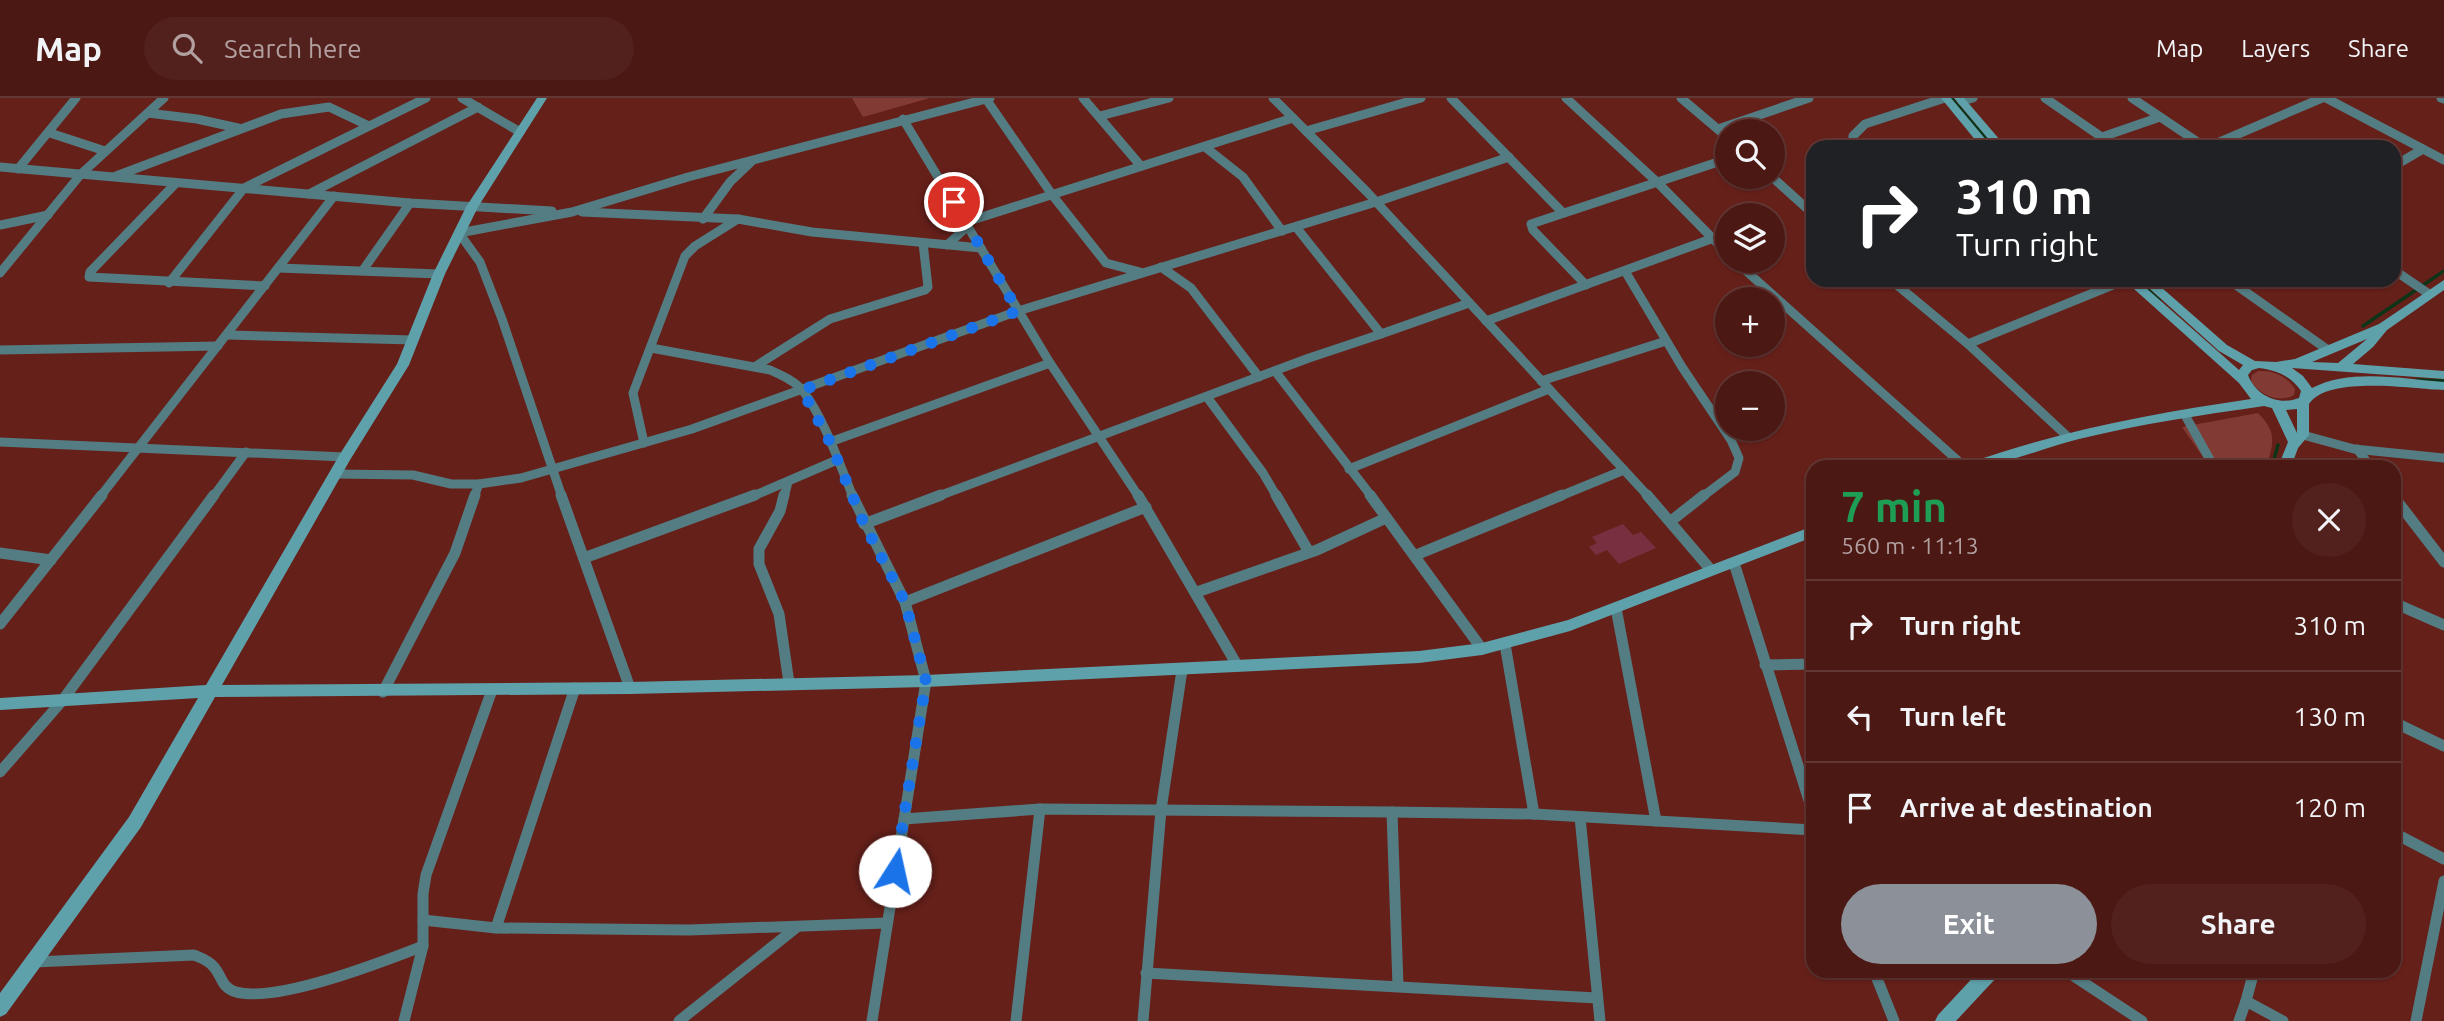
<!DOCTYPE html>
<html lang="en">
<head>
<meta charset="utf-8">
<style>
  body { margin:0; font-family:Ubuntu,sans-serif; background:#53211d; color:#f1f3f6; height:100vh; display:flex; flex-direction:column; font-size:26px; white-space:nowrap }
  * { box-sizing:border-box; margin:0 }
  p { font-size:23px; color:#b2a0a0 }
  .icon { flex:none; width:38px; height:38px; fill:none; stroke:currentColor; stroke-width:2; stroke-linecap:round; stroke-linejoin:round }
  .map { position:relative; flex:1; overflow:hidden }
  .details { position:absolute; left:1806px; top:362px; width:595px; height:518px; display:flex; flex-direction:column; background:#4c1814; border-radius:21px; box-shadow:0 2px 5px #0004,0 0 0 2px #633734 }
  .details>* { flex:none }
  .guide { position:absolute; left:1806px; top:42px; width:595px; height:147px; border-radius:21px; box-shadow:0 2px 5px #0004,0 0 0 2px #633734; background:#202124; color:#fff; overflow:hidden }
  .controls { position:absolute; left:1715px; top:21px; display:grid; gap:14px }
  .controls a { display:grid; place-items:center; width:70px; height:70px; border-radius:50%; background:#4c1814; box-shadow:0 2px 5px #0004,0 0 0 2px #633734; font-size:35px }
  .pin { position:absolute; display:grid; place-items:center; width:60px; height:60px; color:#fff; margin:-30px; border:4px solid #fff; border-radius:50%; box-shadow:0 2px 7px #0007 }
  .me { position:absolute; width:77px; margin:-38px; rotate:10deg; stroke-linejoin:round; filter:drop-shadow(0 0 5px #0008) }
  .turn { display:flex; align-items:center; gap:24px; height:147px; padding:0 35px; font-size:32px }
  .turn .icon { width:91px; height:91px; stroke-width:2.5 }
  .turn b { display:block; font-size:49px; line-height:60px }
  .round { display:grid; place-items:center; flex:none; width:74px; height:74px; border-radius:37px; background:#53211d }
  .summary { display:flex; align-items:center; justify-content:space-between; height:119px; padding:0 35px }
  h1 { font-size:42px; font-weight:700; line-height:52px; color:#1e9e55 }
  .primary-button { display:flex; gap:14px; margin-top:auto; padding:14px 35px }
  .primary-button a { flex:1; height:80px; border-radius:42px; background:#8c9099; color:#fff; font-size:28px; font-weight:700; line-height:80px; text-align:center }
  .primary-button a+a { background:#53211d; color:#f1f3f6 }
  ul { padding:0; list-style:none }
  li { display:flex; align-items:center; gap:21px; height:91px; padding:0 35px; border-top:2px solid #633734 }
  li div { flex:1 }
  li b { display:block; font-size:26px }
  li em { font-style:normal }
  header { display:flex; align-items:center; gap:42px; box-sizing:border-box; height:98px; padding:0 35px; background:#4c1814; border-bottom:2px solid #633734 }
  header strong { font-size:33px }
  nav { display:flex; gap:38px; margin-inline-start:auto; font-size:24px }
  .search { width:490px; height:63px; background:#53211d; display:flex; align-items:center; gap:18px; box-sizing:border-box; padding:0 24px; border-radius:38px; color:#b2a0a0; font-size:26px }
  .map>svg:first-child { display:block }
  .green { fill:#813b34 }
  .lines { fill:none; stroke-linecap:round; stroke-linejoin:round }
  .stream { stroke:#0d3416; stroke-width:3.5 }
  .building { fill:#783041 }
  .street-far1 { stroke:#547d83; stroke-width:9 }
  .street { stroke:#547d83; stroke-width:11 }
  .secondary { fill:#5ea1ab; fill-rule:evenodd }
  .route { stroke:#1a73e8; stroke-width:12; stroke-dasharray:0 21.6 }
</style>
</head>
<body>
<header>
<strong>Map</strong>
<div class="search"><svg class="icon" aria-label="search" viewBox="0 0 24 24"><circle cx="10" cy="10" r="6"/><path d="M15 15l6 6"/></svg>Search here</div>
<nav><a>Map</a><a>Layers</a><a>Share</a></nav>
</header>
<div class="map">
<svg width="2444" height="923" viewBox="0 0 2444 923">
  <rect width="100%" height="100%" fill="#66201a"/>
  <!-- green -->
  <g class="green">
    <path d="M852,0H930L863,19Z"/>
    <path d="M2258,273C2273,272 2287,278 2295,291L2294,297C2279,306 2260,297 2251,283L2252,277Z"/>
    <path d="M2258,315C2277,334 2274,345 2266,369H2210L2182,329Z"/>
  </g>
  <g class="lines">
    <!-- stream -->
    <g class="stream">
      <path d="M1951,0L1993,49"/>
      <path d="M2137,182L2159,202"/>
      <path d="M2363,228L2444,173"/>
      <path d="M2417,282L2444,283"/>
      <path d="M2272,369L2278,347"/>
    </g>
  </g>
  <!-- building -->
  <path class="building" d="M1623,426L1633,437L1641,434L1656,450L1619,466L1607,452L1596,457L1589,449L1597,445L1592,439Z"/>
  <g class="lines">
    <!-- street-far1 -->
    <g class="street-far1">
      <path d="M462,0L520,34"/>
      <path d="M1083,0L1140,67"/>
      <path d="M1273,0L1367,94L1649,399"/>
      <path d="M1451,0L1563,115"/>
      <path d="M1566,0L1657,84L1727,155"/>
      <path d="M1681,0L1727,39"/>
      <path d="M2045,0L2116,49"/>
      <path d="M2132,0L2205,49"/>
      <path d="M2326,0L2444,62"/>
      <path d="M2441,0L2444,1"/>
      <path d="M986,1L1053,98L1106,165L1140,174"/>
      <path d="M1962,3L1973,0"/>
      <path d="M148,15L197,21L238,30"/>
      <path d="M1100,18L1169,0"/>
      <path d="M903,21L1050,265L1139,399"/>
      <path d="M1718,31L1809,0"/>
      <path d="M1306,33L1421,0"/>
      <path d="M50,35L105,53"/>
      <path d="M2102,39L2160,19"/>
      <path d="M1205,49L1243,79L1282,133"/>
      <path d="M1852,49L1853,38L1865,26L1945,0"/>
      <path d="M2208,49L2322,0"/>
      <path d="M2394,68L2423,51"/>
      <path d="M0,69L410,105L552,113"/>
      <path d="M18,71L76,0"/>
      <path d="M116,78L281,16L329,9L367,27"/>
      <path d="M1772,79L1813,116"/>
      <path d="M176,85L90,174L89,179L265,188"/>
      <path d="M309,96L478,9"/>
      <path d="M582,114L738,121L812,134L981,150"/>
      <path d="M703,121L730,84L752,63"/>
      <path d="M966,124L1293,20"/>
      <path d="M0,127L48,117"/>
      <path d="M947,147L968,128"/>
      <path d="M1735,163L1965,369"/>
      <path d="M1161,169L1191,190L1259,279"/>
      <path d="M278,170L439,176"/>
      <path d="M363,172L410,105"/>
      <path d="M2394,172L2429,196"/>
      <path d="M1625,173L1682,269L1731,342L1739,360L1735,374L1702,399"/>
      <path d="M0,175L81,76L164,0"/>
      <path d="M1891,182L1968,246L2068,339"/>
      <path d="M2229,182L2328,252"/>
      <path d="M169,185L244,90L426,0"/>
      <path d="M1586,187L1533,132L1531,126L1727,61"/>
      <path d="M1486,223L1711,141"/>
      <path d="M1381,236L1469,205"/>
      <path d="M228,237L413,242"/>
      <path d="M1968,246L2125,182"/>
      <path d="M651,250L770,272C781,277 795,283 803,293C824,320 840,367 853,399"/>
      <path d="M0,252L218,248"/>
      <path d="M756,268L830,221L925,192L928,189L923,145"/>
      <path d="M1275,273L1372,399"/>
      <path d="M1541,283L1666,243"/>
      <path d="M1207,299L1263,375L1277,399"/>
      <path d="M2185,317L2214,369"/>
      <path d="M2303,337L2354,351L2444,360"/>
      <path d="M0,344L345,359"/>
      <path d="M830,344L1050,265"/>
      <path d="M644,345L633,295L685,158L695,148L738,121"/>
      <path d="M2357,351L2371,369"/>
      <path d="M1349,371L1549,291"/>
      <path d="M335,376L413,377L451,386H479L521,380L692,331L1018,213L1376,104L1509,59"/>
      <path d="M100,399L334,98"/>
      <path d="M213,399L246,354"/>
      <path d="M474,399L479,386"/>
      <path d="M562,399L502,221L480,164L459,135L572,114L688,79L990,0"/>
      <path d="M751,399L837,362"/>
      <path d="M784,399L788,384"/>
      <path d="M936,399L1309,260L1381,236L1296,129"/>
      <path d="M1558,399L1624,372"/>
    </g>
    <!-- street -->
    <g class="street">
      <path d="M561,397L630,590"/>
      <path d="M784,397L780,413L759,451V466L779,516L789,585"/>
      <path d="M852,397L905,504L926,583L872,923"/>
      <path d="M1138,397L1237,567"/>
      <path d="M1276,397L1309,454"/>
      <path d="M1370,397L1482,551"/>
      <path d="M1647,397L1711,472"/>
      <path d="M2394,399L2444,464"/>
      <path d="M1671,423L1704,397"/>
      <path d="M864,426L941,397"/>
      <path d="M0,455L51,462"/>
      <path d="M1416,457L1562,397"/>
      <path d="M584,460L755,397"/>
      <path d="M1734,465L1813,715"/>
      <path d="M1197,494L1317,452L1386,420"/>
      <path d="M905,504L1146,409"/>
      <path d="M2394,505L2444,527"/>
      <path d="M1616,510L1656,723"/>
      <path d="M0,526L102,397"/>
      <path d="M1505,546L1534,716"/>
      <path d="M1765,567L1813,566"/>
      <path d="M383,594L455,455L475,397"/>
      <path d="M2394,624L2444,648"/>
      <path d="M0,674L62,603L214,397"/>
      <path d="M1392,714L1398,888"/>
      <path d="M1580,719L1600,923"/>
      <path d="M904,721L1040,711L1392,714L1534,716L1813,732"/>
      <path d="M2394,735L2444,761"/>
      <path d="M423,822L496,830L575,590"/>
      <path d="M496,830L689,832L886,825"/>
      <path d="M34,864L194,857C201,860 208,862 213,868C222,877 221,890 236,894C277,905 382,864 423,848"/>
      <path d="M1874,873L1894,923"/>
      <path d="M2066,873L2142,923"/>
      <path d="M2254,873L2246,903L2283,923"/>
      <path d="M1146,875L1597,900"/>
      <path d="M404,923L423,848V796L426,777L492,592"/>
      <path d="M679,923L797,829"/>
      <path d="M1016,923L1040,711"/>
      <path d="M1143,923L1161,712L1182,572"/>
      <path d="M2239,923L2246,903"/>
      <path d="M2416,923L2444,783"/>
    </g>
    <!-- secondary -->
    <g class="secondary">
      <path d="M537,0H547L478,109L445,176L409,267L350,362L222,587L630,584L926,577L1419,553L1482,545L1568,522L1813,428V439L1570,533L1482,557L1419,565L926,589L630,596L215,599L141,729L6,916L0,919V895L129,719L198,600L0,612V600L206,587L340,356L397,266L433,176L466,109Z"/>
      <path d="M1941,0H1951L1992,49H1981Z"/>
      <path d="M1954,0H1964L2006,49H1995Z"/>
      <path d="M2124,182H2137L2239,272L2243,267L2219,253L2140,182H2153L2227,247L2255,263L2276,264L2295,261L2379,226L2444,182V192L2387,232L2373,249L2353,266L2444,273V281L2292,270L2303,278L2312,290C2351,270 2402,281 2444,284V292C2413,291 2328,277 2309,306V337L2298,350L2291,369H2278L2288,344L2272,310L2264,308C2202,317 2140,326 2079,341C2043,350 2000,369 1965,369L1966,366C2059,333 2154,315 2251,301L2239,285ZM2367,241L2338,265L2312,264ZM2259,270C2276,272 2291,278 2301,293L2299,300C2279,308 2256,298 2248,277L2252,272ZM2297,311V335L2286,312Z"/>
      <path d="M1979,873H2000L1997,879L1956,923H1935L1938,917Z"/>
    </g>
  </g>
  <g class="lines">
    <!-- route -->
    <path class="route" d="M895,773L926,583L905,504L864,426L830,344L802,292L1018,213L954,104"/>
  </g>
</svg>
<div class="controls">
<a><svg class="icon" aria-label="search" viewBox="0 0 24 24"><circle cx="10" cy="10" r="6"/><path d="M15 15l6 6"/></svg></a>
<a><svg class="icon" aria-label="layers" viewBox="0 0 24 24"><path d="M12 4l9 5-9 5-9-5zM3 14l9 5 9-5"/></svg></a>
<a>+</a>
<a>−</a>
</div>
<div class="pin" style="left:954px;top:104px;background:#d93025"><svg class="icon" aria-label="arrive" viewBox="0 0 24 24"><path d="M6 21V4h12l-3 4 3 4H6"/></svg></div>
<svg class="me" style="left:895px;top:773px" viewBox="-20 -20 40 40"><circle r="19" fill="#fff"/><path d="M0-13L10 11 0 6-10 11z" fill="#1a73e8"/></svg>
<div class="guide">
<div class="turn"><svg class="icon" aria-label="right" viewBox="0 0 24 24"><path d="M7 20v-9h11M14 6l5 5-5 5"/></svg><div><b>310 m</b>Turn right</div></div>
</div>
<section class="details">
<div class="summary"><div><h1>7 min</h1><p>560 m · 11:13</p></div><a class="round"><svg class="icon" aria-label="close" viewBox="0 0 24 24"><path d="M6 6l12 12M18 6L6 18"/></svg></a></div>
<ul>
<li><svg class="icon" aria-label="right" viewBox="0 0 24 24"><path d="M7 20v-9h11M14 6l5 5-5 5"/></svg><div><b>Turn right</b></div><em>310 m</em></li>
<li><svg class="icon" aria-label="left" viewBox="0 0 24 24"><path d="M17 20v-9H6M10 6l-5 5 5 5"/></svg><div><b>Turn left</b></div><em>130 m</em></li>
<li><svg class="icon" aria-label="arrive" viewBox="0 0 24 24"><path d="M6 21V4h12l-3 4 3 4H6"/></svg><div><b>Arrive at destination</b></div><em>120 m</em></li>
</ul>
<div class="primary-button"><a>Exit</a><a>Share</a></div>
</section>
</div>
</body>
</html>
